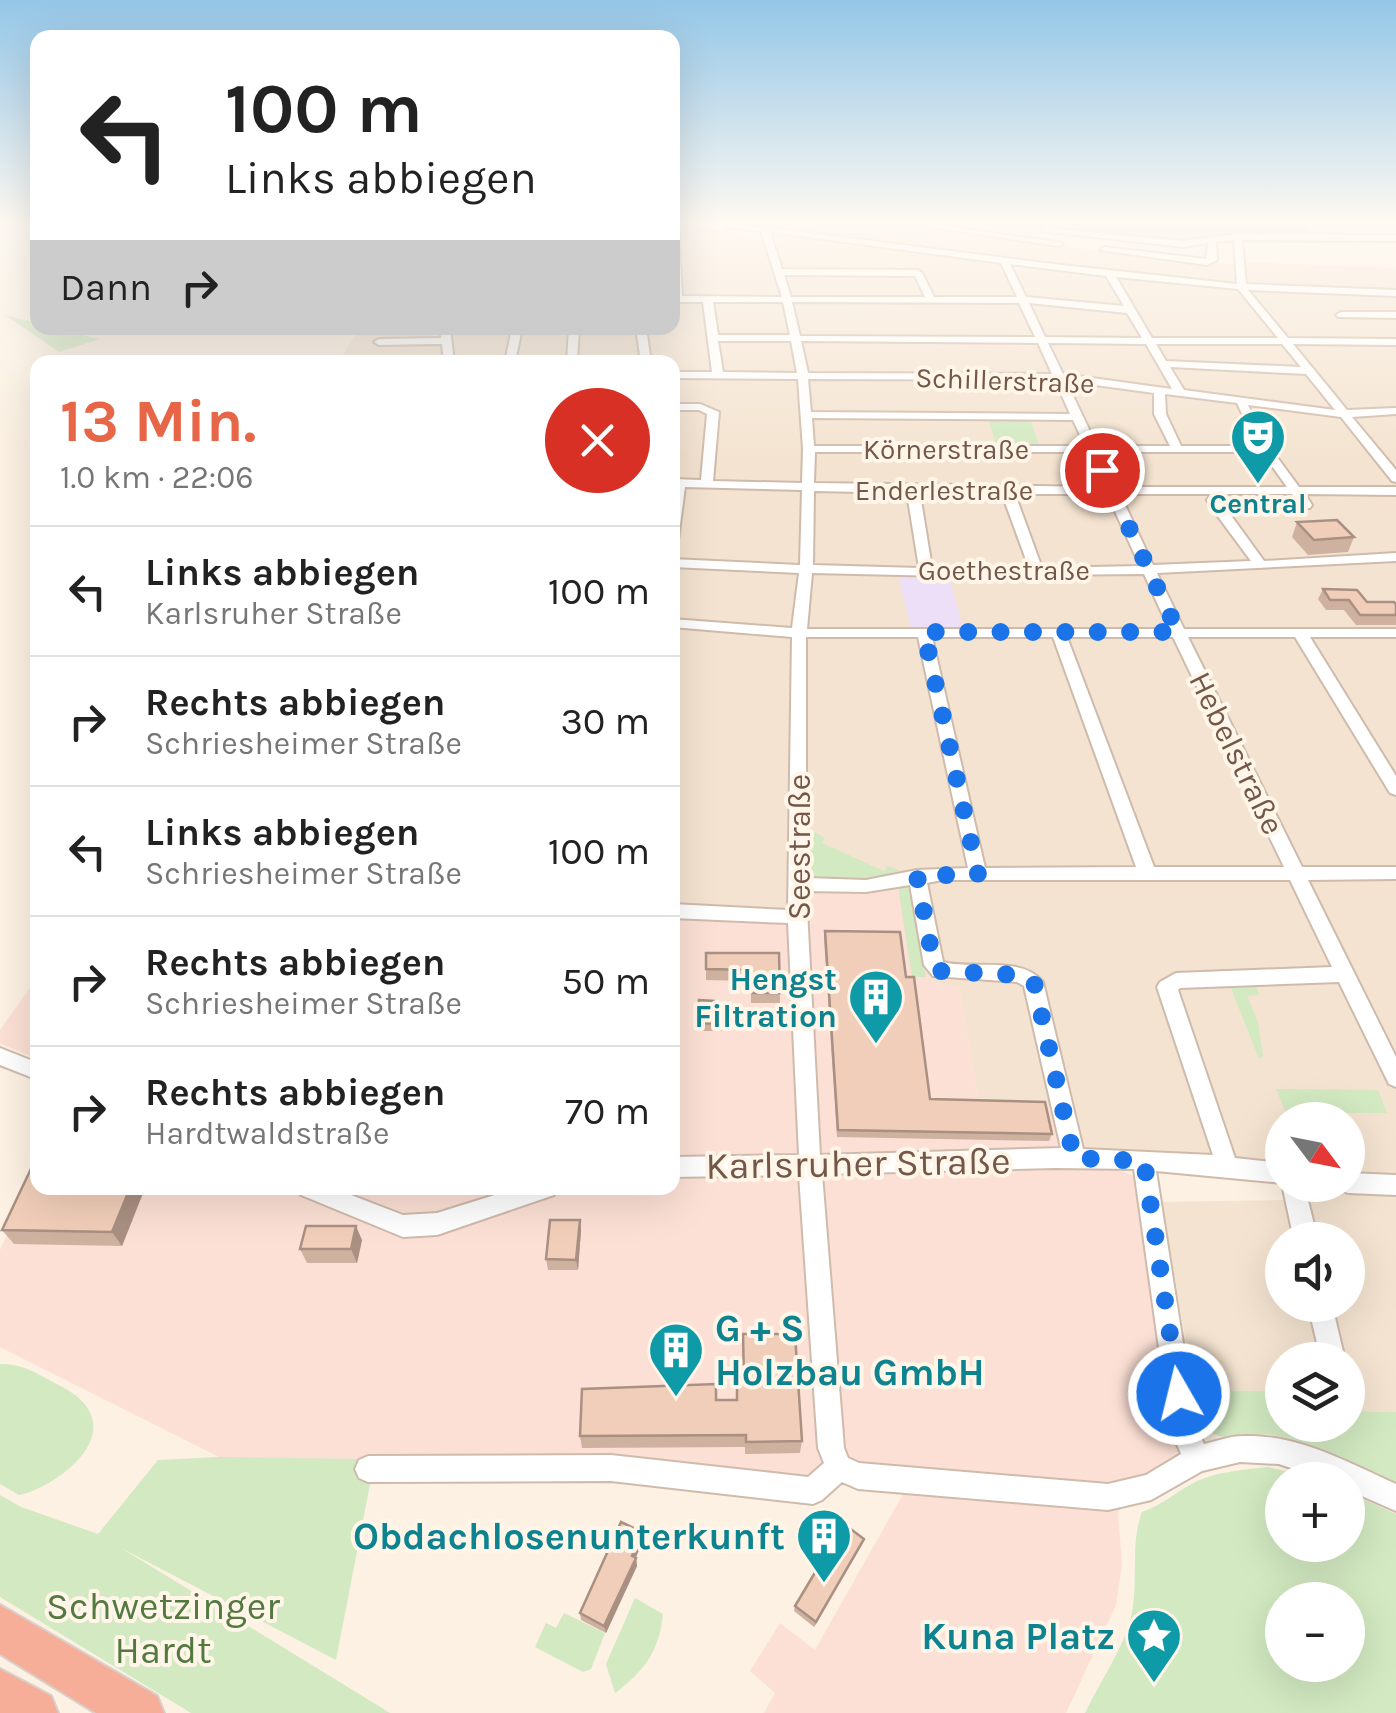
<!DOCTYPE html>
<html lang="de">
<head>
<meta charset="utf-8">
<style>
  body { margin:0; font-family:Karla,sans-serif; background:#f2f2f2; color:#222; height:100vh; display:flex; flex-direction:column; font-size:38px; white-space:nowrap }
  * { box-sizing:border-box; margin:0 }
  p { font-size:32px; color:#767676 }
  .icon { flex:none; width:55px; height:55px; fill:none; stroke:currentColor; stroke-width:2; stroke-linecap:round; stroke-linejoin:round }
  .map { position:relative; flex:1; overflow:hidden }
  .details { position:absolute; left:30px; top:355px; width:650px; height:840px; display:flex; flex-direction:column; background:#fff; border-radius:20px; box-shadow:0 10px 40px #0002 }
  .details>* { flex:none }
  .banner { position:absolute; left:30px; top:30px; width:650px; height:305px; border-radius:20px; box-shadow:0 10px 40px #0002; background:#fff; color:#222; overflow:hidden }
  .needle { width:65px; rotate:122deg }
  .fabs { position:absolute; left:1265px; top:1102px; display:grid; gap:20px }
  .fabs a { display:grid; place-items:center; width:100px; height:100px; border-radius:50%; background:#fff; box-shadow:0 10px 40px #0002; font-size:50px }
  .pin { position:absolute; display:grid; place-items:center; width:85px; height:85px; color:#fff; margin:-42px; border:5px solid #fff; border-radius:50%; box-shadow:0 2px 10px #0007 }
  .me { position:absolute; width:110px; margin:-55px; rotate:352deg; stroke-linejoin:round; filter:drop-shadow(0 0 8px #0008) }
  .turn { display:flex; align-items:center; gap:35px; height:210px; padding:0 30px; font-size:45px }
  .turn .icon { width:130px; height:130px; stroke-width:2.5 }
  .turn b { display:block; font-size:70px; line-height:85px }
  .then { display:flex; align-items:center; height:95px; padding:0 30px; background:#0003; gap:20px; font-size:38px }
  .round { display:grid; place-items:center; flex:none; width:105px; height:105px; border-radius:52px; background:#f2f2f2 }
  .overview { display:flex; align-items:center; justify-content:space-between; height:170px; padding:0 30px }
  h1 { font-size:60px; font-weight:700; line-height:75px; color:#e66647 }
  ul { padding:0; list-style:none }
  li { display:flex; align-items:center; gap:30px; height:130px; padding:0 30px; border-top:2px solid #e0e0e0 }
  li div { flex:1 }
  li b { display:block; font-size:38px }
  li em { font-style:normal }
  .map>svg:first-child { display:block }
  .residential { fill:#f4e3d0; fill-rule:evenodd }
  .commercial { fill:#fce0d5 }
  .education { fill:#eedff8 }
  .green { fill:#d2e9c1; fill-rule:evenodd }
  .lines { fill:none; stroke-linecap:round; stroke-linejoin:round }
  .minor-casing { stroke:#cfbbac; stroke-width:4 }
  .highway-casing { stroke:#d8d0cc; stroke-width:4 }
  .minor { fill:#fff; fill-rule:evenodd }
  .highway { fill:#f6ae98; fill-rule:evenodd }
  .wall { fill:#cfb19f }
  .shaded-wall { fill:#a99082 }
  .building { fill:#f1ceb9; stroke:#a99082; stroke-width:2.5 }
  .route { stroke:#1a73e8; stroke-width:18; stroke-dasharray:0 32.4 }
  .labels { text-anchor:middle; stroke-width:8; stroke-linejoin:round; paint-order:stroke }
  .far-street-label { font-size:28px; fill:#735748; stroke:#fff5e8 }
  .far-culture-label { font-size:28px; font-weight:bold; fill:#0d838f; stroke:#fff5e8 }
  .street-label { font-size:32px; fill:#735748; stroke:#fff5e8 }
  .culture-label { font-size:32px; font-weight:bold; fill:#0d838f; stroke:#fff5e8; text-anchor:end }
  .near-street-label { font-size:38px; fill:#735748; stroke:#fff5e8 }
  .near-culture-label { font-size:38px; font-weight:bold; fill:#0d838f; stroke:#fff5e8; text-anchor:end }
  .near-park-label { font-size:38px; fill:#537941; stroke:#fff5e8 }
</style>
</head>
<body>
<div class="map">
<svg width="1396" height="1713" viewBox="0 0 1396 1713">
  <rect width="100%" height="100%" fill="#fcf1e2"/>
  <!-- residential -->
  <path class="residential" d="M673,223L738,233L761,241L774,240L778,234L788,235L798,227L778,223H894L1154,258L1244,265L1246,262L1396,268V1412L1348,1411V1360H1282V1410H1271L1266,1391L1194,1390L1162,1202L1287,1200L1283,1185H1348V1120H1282V1182L1277,1162L1198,1153L1063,1149L979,1103L959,987L931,983L803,920L673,917L672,362H339L359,328H672ZM1282,1240H1348V1305H1282Z"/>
  <!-- commercial -->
  <g class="commercial">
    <path d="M912,883L931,983L959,987L979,1103L1052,1106L1063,1149L1135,1176L1181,1450L1118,1512L1122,1564L1116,1605L1066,1713H764L775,1693L750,1671L780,1623L815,1650L902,1496V1466L799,1476L350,1465L219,1457L0,1347V1250L37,1168L38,1188H672L673,917L803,920L801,892Z"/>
    <path d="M37,978V1059L0,1043V1030Z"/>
  </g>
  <!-- education -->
  <path class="education" d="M948,573L963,629H911L898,574Z"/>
  <!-- green -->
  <g class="green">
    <path d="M913,223L1022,235L1028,228L992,223H1307L1313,236L1227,235L1180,243L1046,229H1035L1030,238Z"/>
    <path d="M5,315L37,323L38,328H55L100,339L59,352Z"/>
    <path d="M988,419H1030L1039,444L997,447Z"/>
    <path d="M809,829L825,838L822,843L884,871L888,866L900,871L859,880L813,876L810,872Z"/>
    <path d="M898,887L907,888L912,895L926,977H912Z"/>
    <path d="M1256,987L1259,995L1247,996L1258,1022L1263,1056L1259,1059L1231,988Z"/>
    <path d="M1276,1089L1378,1090L1387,1113H1286Z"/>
    <path d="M0,1364C21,1364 33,1371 51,1381C64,1388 80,1395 88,1409C112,1447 50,1489 19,1495L0,1484Z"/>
    <path d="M1194,1390L1266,1391L1271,1409L1282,1410V1425H1348V1411L1396,1412V1484C1355,1468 1317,1442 1272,1435C1251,1432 1229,1444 1210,1432C1196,1423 1195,1406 1194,1390Z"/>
    <path d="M219,1457L364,1459L371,1479L336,1660L121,1548L390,1713H191L0,1597V1495L21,1507L98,1534L158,1460Z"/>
    <path d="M1268,1467L1323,1480H1282V1545H1348V1492L1396,1514V1713H1085C1099,1684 1121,1652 1130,1621C1140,1586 1129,1547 1142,1512C1163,1505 1177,1491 1197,1481C1220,1471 1244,1470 1268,1467ZM1348,1600V1665H1282V1600Z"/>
    <path d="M635,1598L663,1614C659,1652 644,1671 615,1693L606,1664Z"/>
    <path d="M564,1613L605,1633L591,1669L583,1672L535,1647L546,1623L556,1628Z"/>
  </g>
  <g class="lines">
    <!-- minor casing -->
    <g class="minor-casing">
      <g id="minor">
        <path d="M672,223H678L682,296L782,297L761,231L724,227L726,229L722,232L681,223H730L1053,264L1237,284L1234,240L1216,242L1217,260L1207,265L1100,250L1104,247L1206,259L1208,243L1183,247L1041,231L1045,228L1183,241L1238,234L1396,235V241L1242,240L1246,284L1396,290V296L1248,290L1288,338L1396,339V345L1293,344L1347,410L1396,408V414L1352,417L1396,470V482L1392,481L1341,417L1248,405L1263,438L1299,487H1396V495L1305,494L1312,505L1310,508L1227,510L1264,561L1396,553V561L1157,573L1184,629H1396V637H1310L1396,776V795L1390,793L1295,637H1188L1302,867H1396V879L1308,880L1396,1057V1087L1389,1084L1339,982L1180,988L1178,990L1235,1158L1282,1163V1183L1156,1171L1196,1426L1204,1444C1217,1441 1230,1436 1243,1436C1298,1434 1347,1462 1396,1484V1511L1348,1490V1480H1327L1279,1464L1240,1462L1202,1471L1151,1500L1108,1510L858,1489L842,1482L822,1500L813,1504L611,1481L368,1482L359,1478L355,1469L359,1460L368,1456L611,1455L808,1477L824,1463L818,1448L799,1175L672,1177V1157L799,1155L788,923L672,918V904L788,910L792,637L672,627V619L792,628L799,573L672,567V559L800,565L802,490L685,487L678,540L672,544V479L701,480L707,414L699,410H672V404H700L719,412L713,481L802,483L803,449L798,379L672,378V372H712L703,302H672ZM770,232L1001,263L1017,297H934L922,273L918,270L782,269ZM1010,264L1106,276L1124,306L1026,297ZM784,275L915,276L925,297H791ZM1116,277L1238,289L1278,338H1152ZM713,302H783L790,335H718ZM792,302L1019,303L1035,337L800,336ZM1029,303L1127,313L1142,338L1045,337ZM718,341H791L797,373L723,372ZM801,341L1038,343L1052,374L808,373ZM1048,343L1146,344L1172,389L1063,374ZM1156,344H1282L1301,367L1166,361ZM1170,367L1306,374L1335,410L1184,390ZM808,379L1055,380L1070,414L811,412ZM1066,381L1154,393V414L1170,446H1097ZM1165,394L1237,403L1257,446H1181L1166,414ZM812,418L1073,420L1085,446H814ZM815,452H1088L1104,487L814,483ZM1100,452H1262L1287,487H1116ZM814,491L907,493L919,568L813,565ZM920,494H1002L1029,568H932ZM1015,494H1107L1140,566L1042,568ZM1120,494H1292L1297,501L1222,503L1217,497H1209L1207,500L1211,507L1251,561L1153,565ZM812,573L944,576L1144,574L1169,629H807ZM806,637H918L968,868L917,870L866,880L806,878ZM932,637H1053L1136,867L985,868ZM1067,637H1173L1284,867H1154ZM942,880H1290L1332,967L1176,973L1160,982L1157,987L1213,1155L1083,1149L1043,982C1022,955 972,970 943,962L927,883ZM910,885L924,965L933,976L1017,982L1024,986L1061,1148L820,1155L806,891L866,892ZM1055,1168L1134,1169L1170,1427L1181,1454L1146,1475L1108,1484L859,1463L848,1458L844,1448L822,1174Z"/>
        <path d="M903,223H924L1063,243L1059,246Z"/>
        <path d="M1341,312H1396V318L1338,317L1336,315Z"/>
        <path d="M440,328H450L454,362H444L442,344L379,345L374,342L379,339L441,338Z"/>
        <path d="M512,328H522L515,362H505Z"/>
        <path d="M569,328H579L577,362H567Z"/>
        <path d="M636,328H646L651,362H641Z"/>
        <path d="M0,1048L38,1063V1080L0,1065Z"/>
        <path d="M1348,1173L1396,1175V1195L1348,1193L1340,1190L1338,1185H1348Z"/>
        <path d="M1282,1184L1304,1185L1318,1240H1294Z"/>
        <path d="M298,1188H333L403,1215L437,1213L517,1188H557L554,1195L437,1235L403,1237L301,1195Z"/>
        <path d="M1308,1305H1332L1345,1360H1321Z"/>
      </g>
    </g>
    <!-- highway casing -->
    <g class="highway-casing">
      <g id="highway">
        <path d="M0,1605L157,1696L164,1713H96L0,1654Z"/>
        <path d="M0,1669L51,1696L58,1713H0Z"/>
      </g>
    </g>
    <!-- minor -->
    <use href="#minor" class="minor"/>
    <!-- highway -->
    <use href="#highway" class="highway"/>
  </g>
  <!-- wall -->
  <g class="wall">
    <path d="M1297,522L1354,537L1348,552L1308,555L1292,537Z"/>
    <path d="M1323,589L1367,602L1396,604V625H1356L1344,610H1326L1318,599Z"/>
    <path d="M825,931L906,977L930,1099L1052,1134L1049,1141L837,1137L824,938Z"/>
    <path d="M706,953H779L780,1003H751V981L706,980Z"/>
    <path d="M699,1000L714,1007H722V1031H698Z"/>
    <path d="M38,1188H145L122,1246L14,1244L2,1230Z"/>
    <path d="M580,1220L581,1231L578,1270H548L546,1259Z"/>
    <path d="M362,1240L357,1263H307L300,1249Z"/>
    <path d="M743,1334L802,1441L800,1453L745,1454V1447L582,1448L580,1436L716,1400H736L737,1383H743Z"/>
    <path d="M643,1540L636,1558L637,1566L606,1633L581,1620L580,1613Z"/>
    <path d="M862,1544L814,1627L794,1611L795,1606Z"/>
  </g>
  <!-- shaded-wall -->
  <g class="shaded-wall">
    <path d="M130,1188H145L122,1246L112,1232Z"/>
    <path d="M580,1220L581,1231L578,1270L576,1260Z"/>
    <path d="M356,1226L362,1240L357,1263L351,1249Z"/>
    <path d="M642,1532L643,1540L633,1564L632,1556Z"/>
    <path d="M864,1539L862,1544L814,1627L816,1622Z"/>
    <path d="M636,1558L637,1566L606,1633L604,1626Z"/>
  </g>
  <!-- building -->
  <g class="building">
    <path d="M1337,520L1354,537L1314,540L1297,522Z"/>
    <path d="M1323,589L1357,590L1367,602H1394L1396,604V615H1360L1349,600H1330Z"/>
    <path d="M825,931L900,932L906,977H914L930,1099L1045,1102L1052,1134L838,1130Z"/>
    <path d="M706,953H779L780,993H752L751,970L706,969Z"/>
    <path d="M699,1000L714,1001V1007H722V1024L698,1023Z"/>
    <path d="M38,1154V1188H130L112,1232L2,1230Z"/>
    <path d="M550,1220H580L576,1260L546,1259Z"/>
    <path d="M306,1226H356L351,1249H300Z"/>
    <path d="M743,1334H795L802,1441L746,1442V1435L580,1436L582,1389L716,1384V1400H737V1383H744Z"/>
    <path d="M621,1522L642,1532L632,1556L636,1558L604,1626L580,1613Z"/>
    <path d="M844,1524L864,1539L816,1622L795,1606Z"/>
  </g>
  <!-- sky -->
  <linearGradient id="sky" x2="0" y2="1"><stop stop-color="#94c6e7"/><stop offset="0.48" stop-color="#fef9f2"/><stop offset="1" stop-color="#fef9f2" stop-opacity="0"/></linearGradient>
  <rect width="1396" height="463" fill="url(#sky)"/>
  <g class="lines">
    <!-- route -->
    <path class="route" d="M1102,470L1178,632H924L978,874L917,876L934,965L940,971L1020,975L1034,982L1074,1158L1144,1161L1179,1394"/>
  </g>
  <!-- icons -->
  <defs>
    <g id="theatre-pin" transform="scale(2.875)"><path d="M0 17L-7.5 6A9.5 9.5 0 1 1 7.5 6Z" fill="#0f9aa8" stroke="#fff5e8"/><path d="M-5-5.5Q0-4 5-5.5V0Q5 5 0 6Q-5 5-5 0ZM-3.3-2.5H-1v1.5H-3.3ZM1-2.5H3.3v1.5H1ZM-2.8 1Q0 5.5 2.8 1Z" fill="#fff"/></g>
    <g id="building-pin" transform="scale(2.875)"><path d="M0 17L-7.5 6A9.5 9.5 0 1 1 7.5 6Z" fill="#0f9aa8" stroke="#fff5e8"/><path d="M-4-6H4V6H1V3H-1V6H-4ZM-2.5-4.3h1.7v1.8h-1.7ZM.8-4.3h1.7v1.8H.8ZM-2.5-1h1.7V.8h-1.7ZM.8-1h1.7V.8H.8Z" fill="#fff"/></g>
    <g id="sight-pin" transform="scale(2.875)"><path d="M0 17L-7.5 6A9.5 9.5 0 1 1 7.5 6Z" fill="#0f9aa8" stroke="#fff5e8"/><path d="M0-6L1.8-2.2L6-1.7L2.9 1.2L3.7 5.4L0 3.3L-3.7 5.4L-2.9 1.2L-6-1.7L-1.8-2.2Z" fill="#fff"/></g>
  </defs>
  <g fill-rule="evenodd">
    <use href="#theatre-pin" x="1258" y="437"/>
    <use href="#building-pin" x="876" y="997"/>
    <use href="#building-pin" x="676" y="1350"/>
    <use href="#building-pin" x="824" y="1536"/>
    <use href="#sight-pin" x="1154" y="1636"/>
  </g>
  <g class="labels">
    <!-- far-street labels -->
    <g class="far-street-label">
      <text transform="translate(1005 380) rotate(2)" y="10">Schillerstraße</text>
      <text x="946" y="459">Körnerstraße</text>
      <text x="944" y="500">Enderlestraße</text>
      <text x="1004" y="580">Goethestraße</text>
    </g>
    <!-- far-culture labels -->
    <g class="far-culture-label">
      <text x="1258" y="513">Central</text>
    </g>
    <!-- street labels -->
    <g class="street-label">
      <text transform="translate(1237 753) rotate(64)" y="11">Hebelstraße</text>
      <text transform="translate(799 847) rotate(-90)" y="11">Seestraße</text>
    </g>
    <!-- culture labels -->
    <g class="culture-label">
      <text x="837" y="990">Hengst<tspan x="837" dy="37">Filtration</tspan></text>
    </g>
    <!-- near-street labels -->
    <g class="near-street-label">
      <text transform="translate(858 1163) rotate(-1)" y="13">Karlsruher Straße</text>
    </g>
    <!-- near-culture labels -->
    <g class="near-culture-label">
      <text x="715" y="1341" text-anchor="start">G + S<tspan x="715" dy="44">Holzbau GmbH</tspan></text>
      <text x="785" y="1549">Obdachlosenunterkunft</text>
      <text x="1115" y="1649">Kuna Platz</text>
    </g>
    <!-- near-park labels -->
    <g class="near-park-label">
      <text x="163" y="1619">Schwetzinger<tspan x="163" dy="44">Hardt</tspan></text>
    </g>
  </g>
</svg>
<div class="fabs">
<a><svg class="needle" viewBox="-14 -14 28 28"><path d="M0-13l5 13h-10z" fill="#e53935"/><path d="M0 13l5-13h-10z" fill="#767676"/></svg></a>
<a><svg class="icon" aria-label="sound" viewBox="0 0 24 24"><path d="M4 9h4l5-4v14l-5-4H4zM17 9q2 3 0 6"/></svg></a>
<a><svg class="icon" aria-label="layers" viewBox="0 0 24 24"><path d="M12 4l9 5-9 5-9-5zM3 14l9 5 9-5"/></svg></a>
<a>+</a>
<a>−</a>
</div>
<div class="pin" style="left:1102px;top:470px;background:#d93025"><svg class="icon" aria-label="arrive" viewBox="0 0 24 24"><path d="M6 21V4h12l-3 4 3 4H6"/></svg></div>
<svg class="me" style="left:1179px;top:1394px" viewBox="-20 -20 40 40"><circle r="17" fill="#1a73e8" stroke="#fff" stroke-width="3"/><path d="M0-11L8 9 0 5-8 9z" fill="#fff"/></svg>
<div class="banner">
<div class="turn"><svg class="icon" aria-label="left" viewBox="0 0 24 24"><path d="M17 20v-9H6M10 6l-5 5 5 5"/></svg><div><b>100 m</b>Links abbiegen</div></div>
<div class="then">Dann<svg class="icon" aria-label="right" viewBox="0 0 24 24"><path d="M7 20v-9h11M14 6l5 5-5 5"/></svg></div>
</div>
<section class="details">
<div class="overview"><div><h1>13 Min.</h1><p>1.0 km · 22:06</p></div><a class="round" style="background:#d93025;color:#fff"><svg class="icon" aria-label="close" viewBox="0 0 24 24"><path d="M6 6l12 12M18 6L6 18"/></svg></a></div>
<ul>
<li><svg class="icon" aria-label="left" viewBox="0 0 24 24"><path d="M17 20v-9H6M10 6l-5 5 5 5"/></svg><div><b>Links abbiegen</b><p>Karlsruher Straße</p></div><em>100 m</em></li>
<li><svg class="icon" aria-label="right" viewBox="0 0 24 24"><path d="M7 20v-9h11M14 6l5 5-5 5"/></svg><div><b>Rechts abbiegen</b><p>Schriesheimer Straße</p></div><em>30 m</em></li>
<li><svg class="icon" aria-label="left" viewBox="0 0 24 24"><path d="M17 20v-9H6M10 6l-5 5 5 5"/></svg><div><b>Links abbiegen</b><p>Schriesheimer Straße</p></div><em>100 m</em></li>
<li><svg class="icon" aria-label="right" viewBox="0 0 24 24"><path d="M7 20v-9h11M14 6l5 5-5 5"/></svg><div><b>Rechts abbiegen</b><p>Schriesheimer Straße</p></div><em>50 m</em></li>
<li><svg class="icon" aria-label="right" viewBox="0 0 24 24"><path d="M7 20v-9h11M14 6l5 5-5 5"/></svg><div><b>Rechts abbiegen</b><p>Hardtwaldstraße</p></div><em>70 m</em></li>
</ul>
</section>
</div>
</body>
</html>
